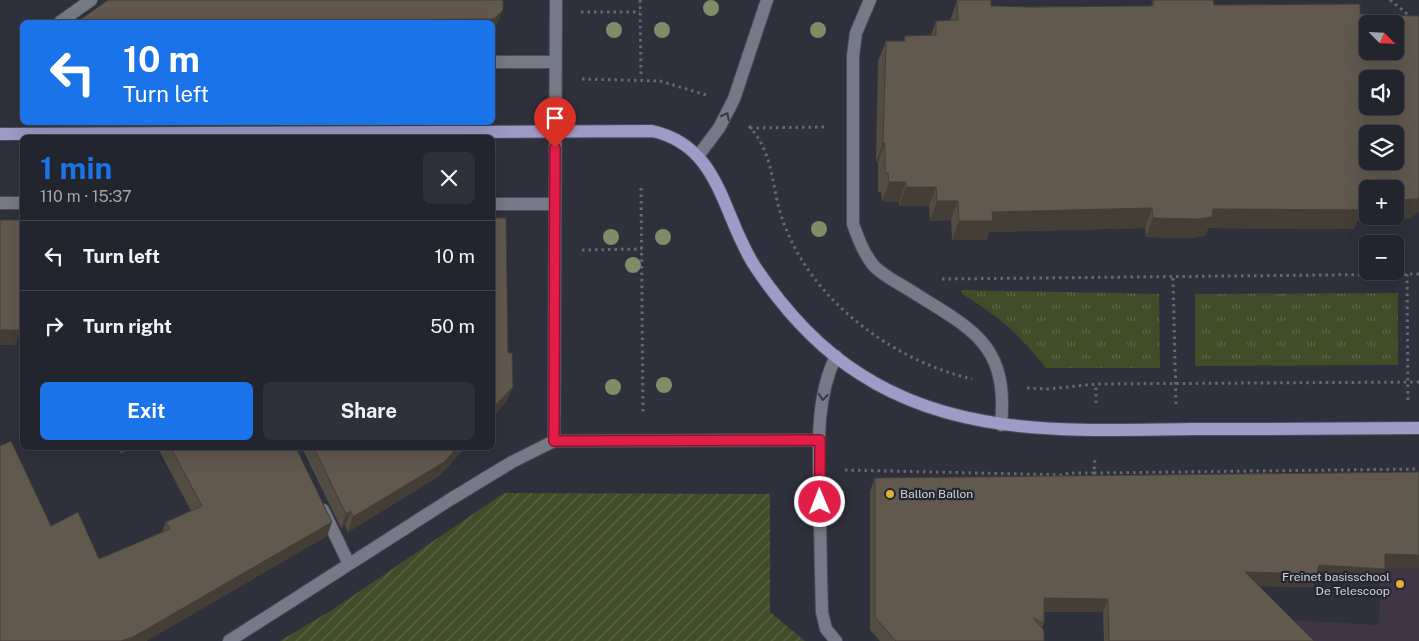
<!DOCTYPE html>
<html lang="en">
<head>
<meta charset="utf-8">
<style>
  body { margin:0; font-family:"Public Sans",sans-serif; background:#2e3139; color:#f1f3f6; height:100vh; display:flex; flex-direction:column; font-size:19px; white-space:nowrap }
  * { box-sizing:border-box; margin:0 }
  p { font-size:16px; color:#a2a5aa }
  .icon { flex:none; width:28px; height:28px; fill:none; stroke:currentColor; stroke-width:2; stroke-linecap:round; stroke-linejoin:round }
  .map { position:relative; flex:1; overflow:hidden }
  .drawer { position:absolute; left:20px; top:135px; width:475px; height:315px; display:flex; flex-direction:column; background:#22252d; border-radius:8px; box-shadow:0 5px 20px #0002,0 0 0 1px #3f4249 }
  .drawer>* { flex:none }
  .guide { position:absolute; left:20px; top:20px; width:475px; height:105px; border-radius:8px; box-shadow:0 5px 20px #0002,0 0 0 1px #3f4249; background:#1a73e8; color:#fff; overflow:hidden }
  .needle { width:32px; rotate:114deg }
  .fabs { position:absolute; left:1359px; top:15px; display:grid; gap:10px }
  .fabs a { display:grid; place-items:center; width:45px; height:45px; border-radius:8px; background:#22252d; box-shadow:0 5px 20px #0002,0 0 0 1px #3f4249; font-size:25px }
  .pin { position:absolute; display:grid; place-items:center; width:42px; height:42px; color:#fff; margin:-51px -21px; border-radius:50% 50% 50% 0; rotate:-45deg; box-shadow:0 0 5px #0007 }
  .pin .icon { rotate:45deg }
  .me { position:absolute; width:55px; margin:-28px; rotate:359deg; stroke-linejoin:round; filter:drop-shadow(0 0 4px #0008) }
  .turn { display:flex; align-items:center; gap:18px; height:105px; padding:0 20px; font-size:22px }
  .turn .icon { width:65px; height:65px; stroke-width:2.5 }
  .turn b { display:block; font-size:35px; line-height:42px }
  .round { display:grid; place-items:center; flex:none; width:52px; height:52px; border-radius:8px; background:#2e3139 }
  .head { display:flex; align-items:center; justify-content:space-between; height:85px; padding:0 20px }
  h1 { font-size:30px; font-weight:700; line-height:38px; color:#1a73e8 }
  .action { display:flex; gap:10px; margin-top:auto; padding:10px 20px }
  .action a { flex:1; height:58px; border-radius:8px; background:#1a73e8; color:#fff; font-size:20px; font-weight:700; line-height:58px; text-align:center }
  .action a+a { background:#2e3139; color:#f1f3f6 }
  ul { padding:0; list-style:none }
  li { display:flex; align-items:center; gap:15px; height:70px; padding:0 20px; border-top:1px solid #3f4249 }
  li div { flex:1 }
  li b { display:block; font-size:19px }
  li em { font-style:normal }
  .map>svg:first-child { display:block }
  .education { fill:#3f3545 }
  .grass { fill:url(#grass-tufts) }
  .garden { fill:url(#garden-furrows) }
  .lines { fill:none; stroke-linecap:round; stroke-linejoin:round }
  .minor-casing { stroke:#4b4e57; stroke-width:14 }
  .major-casing { stroke:#4b4e57; stroke-width:14 }
  .path { stroke:#656872; stroke-width:3; stroke-dasharray:2.5 4; stroke-linecap:butt }
  .minor { stroke:#767a86; stroke-width:12 }
  .major { stroke:#9f9ac6; stroke-width:12 }
  .tree { fill:#7e8d68 }
  .wall { fill:#534c43 }
  .shaded-wall { fill:#443e37 }
  .building { fill:#61584e; stroke:#443e37; fill-rule:evenodd }
  .oneway { stroke:#343843 }
  .route-casing { stroke:#92132f; stroke-width:12 }
  .route { stroke:#e11d48; stroke-width:9 }
  .poi-dot { fill:#dfb033; stroke:#242732; stroke-width:2 }
  .labels { text-anchor:middle; stroke-width:4.5; stroke-linejoin:round; paint-order:stroke }
  .poi-label { font-size:12px; fill:#d3d5dc; stroke:#242732; text-anchor:start }
</style>
</head>
<body>
<div class="map">
<svg width="1419" height="641" viewBox="0 0 1419 641">
  <defs>
    <pattern id="grass-tufts" width="24" height="20" patternUnits="userSpaceOnUse" patternTransform="scale(1.25)"><rect width="24" height="20" fill="#414c28"/><path d="M3 7l-1-3M5 7V3M7 7l1-3M15 17l-1-3M17 17v-4M19 17l1-3" fill="none" stroke="#5c6547"/></pattern>
    <pattern id="garden-furrows" width="10" height="10" patternUnits="userSpaceOnUse" patternTransform="scale(1.25)"><rect width="10" height="10" fill="#414c28"/><path d="M-1 1l2-2M0 10L10 0M9 11l2-2" fill="none" stroke="#5c6547"/></pattern>
  </defs>
  <rect width="100%" height="100%" fill="#2e313c"/>
  <!-- education -->
  <path class="education" d="M1419,485V641H1296L1274,619L1379,625L1381,549Z"/>
  <!-- grass -->
  <g class="grass">
    <path d="M961,290L1159,294L1160,368H1046C1017,332 1001,318 962,294Z"/>
    <path d="M1398,293V365L1195,366V294Z"/>
  </g>
  <!-- garden -->
  <path class="garden" d="M504,493L770,494V612L805,641H280L335,608Z"/>
  <g class="lines">
    <!-- minor casing -->
    <g class="minor-casing">
      <g id="minor">
        <path d="M870,0L856,33L853,56V224C858,238 863,252 873,265C882,275 896,282 908,289C970,329 1009,341 1001,425"/>
        <path d="M60,22L91,0"/>
        <path d="M492,62H555"/>
        <path d="M698,156L719,128L734,99L767,0"/>
        <path d="M0,203H22"/>
        <path d="M492,204H555"/>
        <path d="M554,441L556,0"/>
        <path d="M323,510L349,564"/>
        <path d="M229,641L451,499L512,462L554,441L819,440"/>
        <path d="M836,641L826,629L822,612C821,576 820,540 820,504C819,455 814,401 836,356"/>
      </g>
    </g>
    <!-- major casing -->
    <g class="major-casing">
      <path id="major" d="M0,134L652,131C722,146 722,218 756,268C783,308 819,348 860,374C960,439 1079,430 1193,429C1268,429 1344,429 1419,428"/>
    </g>
    <!-- path -->
    <g class="path">
      <path d="M640,0L641,75"/>
      <path d="M1390,0L1411,17"/>
      <path d="M581,12H640"/>
      <path d="M582,79L660,81L706,95"/>
      <path d="M749,126C774,153 771,186 782,218C809,299 891,360 972,379"/>
      <path d="M750,128L826,127"/>
      <path d="M641,188L643,415"/>
      <path d="M582,250L642,249"/>
      <path d="M1407,274L1408,403"/>
      <path d="M1173,278L1176,404"/>
      <path d="M942,279L1419,274"/>
      <path d="M1027,388L1048,389L1096,384L1419,382"/>
      <path d="M1096,403V384"/>
      <path d="M845,470L1064,475L1068,473H1094L1095,457"/>
      <path d="M1094,473L1419,469"/>
    </g>
    <!-- minor -->
    <use href="#minor" class="minor"/>
    <!-- major -->
    <use href="#major" class="major"/>
  </g>
  <!-- trees -->
  <g class="tree">
    <circle cx="711" cy="8" r="8"/>
    <circle cx="614" cy="30" r="8"/>
    <circle cx="662" cy="30" r="8"/>
    <circle cx="818" cy="30" r="8"/>
    <circle cx="819" cy="229" r="8"/>
    <circle cx="611" cy="237" r="8"/>
    <circle cx="663" cy="237" r="8"/>
    <circle cx="633" cy="265" r="8"/>
    <circle cx="664" cy="385" r="8"/>
    <circle cx="613" cy="387" r="8"/>
  </g>
  <!-- wall -->
  <g class="wall">
    <path d="M957,0L991,6L1030,7L1151,6L1153,0H1213L1214,5L1360,14L1409,219L1357,221L1354,229L1208,228L1205,236L1191,238L1146,237L1145,228L989,232L986,240H952L951,220L930,221L929,206H899V202L882,201L881,192H878V162H876L878,61L886,41H903L905,36L931,35L936,21H950Z"/>
    <path d="M117,448H134L121,454Z"/>
    <path d="M158,448H296L332,522L327,536L146,641L51,526L99,559L162,532L166,522L191,511Z"/>
    <path d="M302,448H465L439,476L348,532L345,526L341,528Z"/>
    <path d="M1419,472V568H1385L1380,582L1316,579L1313,587L1259,586L1314,641H1104L1103,612H1044V623L1042,628L1044,641H880L870,630V491L875,478Z"/>
  </g>
  <!-- shaded-wall -->
  <g class="shaded-wall">
    <path d="M503,10L498,23L492,28V22H77Z"/>
    <path d="M883,143H885L878,162H876Z"/>
    <path d="M889,182H906L899,202L882,201Z"/>
    <path d="M906,187H936L929,206H899Z"/>
    <path d="M1419,198V212L1409,219L1357,221L1354,229L1208,228L1205,236L1191,238L1146,237L1153,218L1213,209L1368,201V216H1395V200Z"/>
    <path d="M937,201H958L951,220L930,221Z"/>
    <path d="M1152,208L1145,228L989,232L986,240H952L959,221L992,212Z"/>
    <path d="M21,310H22V325H16Z"/>
    <path d="M0,330H21L16,345H0Z"/>
    <path d="M513,387L507,401L492,418V409Z"/>
    <path d="M123,448H134L121,454Z"/>
    <path d="M457,448H465L439,476L348,532L353,517Z"/>
    <path d="M351,511L345,526L341,528L346,514Z"/>
    <path d="M332,522L327,536L146,641H121Z"/>
    <path d="M1385,554L1419,555V568H1380Z"/>
    <path d="M1319,565L1385,569L1380,582L1316,579L1313,587L1241,586L1245,572Z"/>
    <path d="M1044,598L1108,599L1103,612H1039Z"/>
  </g>
  <!-- building -->
  <g class="building">
    <path d="M108,0H503V10L494,19L77,22Z"/>
    <path d="M957,0H991V6L1030,7L1150,6H1153L1154,0H1213L1214,5L1360,4V14L1419,16V198L1417,199L1395,200V189H1368V201H1360L1361,210L1213,209L1212,217L1198,219L1153,218L1152,208L992,212L993,221H959L958,201H937L936,187H906V182H889L888,173L885,172V143H883L886,41H905V36L936,35V21L958,20ZM1368,24H1395V51H1368ZM1368,79H1395V106H1368ZM1368,134H1395V161H1368Z"/>
    <path d="M492,218H506L508,353H512L513,387L492,409Z"/>
    <path d="M0,220H22V310H21V330H0Z"/>
    <path d="M11,441L51,526L78,512L99,559L170,529L166,522L202,506L171,448H296L332,522L133,637L121,641H0V446Z"/>
    <path d="M314,448H457L444,462L353,517L351,511L346,514Z"/>
    <path d="M1419,472V555L1385,554V569L1319,565L1317,574L1245,572L1314,641H1109L1108,599L1044,598V623L1033,618L1044,630V641H896L875,617V478Z"/>
  </g>
  <!-- one-way arrows -->
  <defs><path id="oneway-chevron" d="M-2-3.5L2.5 0L-2 3.5" fill="none" stroke-width="1.6" stroke-linecap="round" stroke-linejoin="round" transform="scale(1.25)"/></defs>
  <g class="oneway">
    <use href="#oneway-chevron" transform="translate(726 116) rotate(-63)"/>
    <use href="#oneway-chevron" transform="translate(823 397) rotate(97)"/>
  </g>
  <g class="lines">
    <!-- route casing -->
    <g class="route-casing">
      <path id="route" d="M555,148L554,441L820,440V502"/>
    </g>
    <!-- route -->
    <use href="#route" class="route"/>
  </g>
  <!-- markers -->
  <g class="poi-dot">
    <circle cx="890" cy="494" r="5"/>
    <circle cx="1400" cy="584" r="5"/>
  </g>
  <g class="labels">
    <!-- poi labels -->
    <g class="poi-label">
      <text x="900" y="498">Ballon Ballon</text>
      <text x="1390" y="581" text-anchor="end">Freinet basisschool<tspan x="1390" dy="14">De Telescoop</tspan></text>
    </g>
  </g>
</svg>
<div class="fabs">
<a><svg class="needle" viewBox="-14 -14 28 28"><path d="M0-13l5 13h-10z" fill="#e53935"/><path d="M0 13l5-13h-10z" fill="#a2a5aa"/></svg></a>
<a><svg class="icon" aria-label="sound" viewBox="0 0 24 24"><path d="M4 9h4l5-4v14l-5-4H4zM17 9q2 3 0 6"/></svg></a>
<a><svg class="icon" aria-label="layers" viewBox="0 0 24 24"><path d="M12 4l9 5-9 5-9-5zM3 14l9 5 9-5"/></svg></a>
<a>+</a>
<a>−</a>
</div>
<div class="pin" style="left:555px;top:148px;background:#d93025"><svg class="icon" aria-label="arrive" viewBox="0 0 24 24"><path d="M6 21V4h12l-3 4 3 4H6"/></svg></div>
<svg class="me" style="left:820px;top:502px" viewBox="-20 -20 40 40"><circle r="17" fill="#e11d48" stroke="#fff" stroke-width="3"/><path d="M0-11L8 9 0 5-8 9z" fill="#fff"/></svg>
<div class="guide">
<div class="turn"><svg class="icon" aria-label="left" viewBox="0 0 24 24"><path d="M17 20v-9H6M10 6l-5 5 5 5"/></svg><div><b>10 m</b>Turn left</div></div>
</div>
<section class="drawer">
<div class="head"><div><h1>1 min</h1><p>110 m · 15:37</p></div><a class="round"><svg class="icon" aria-label="close" viewBox="0 0 24 24"><path d="M6 6l12 12M18 6L6 18"/></svg></a></div>
<ul>
<li><svg class="icon" aria-label="left" viewBox="0 0 24 24"><path d="M17 20v-9H6M10 6l-5 5 5 5"/></svg><div><b>Turn left</b></div><em>10 m</em></li>
<li><svg class="icon" aria-label="right" viewBox="0 0 24 24"><path d="M7 20v-9h11M14 6l5 5-5 5"/></svg><div><b>Turn right</b></div><em>50 m</em></li>
</ul>
<div class="action"><a>Exit</a><a>Share</a></div>
</section>
</div>
</body>
</html>
